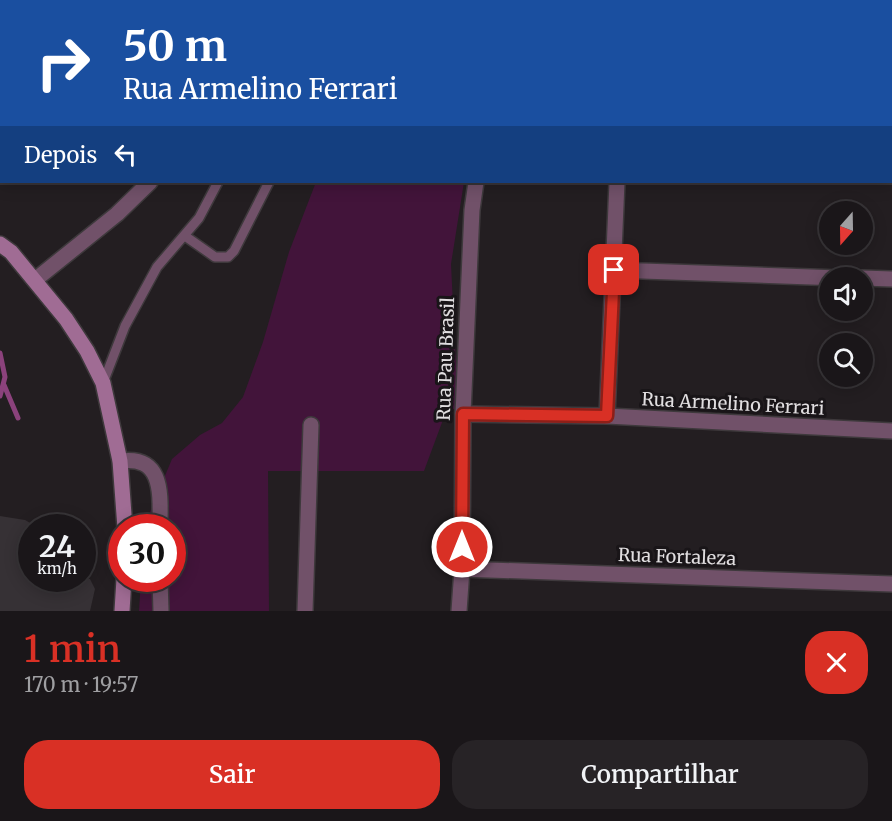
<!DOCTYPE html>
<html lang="pt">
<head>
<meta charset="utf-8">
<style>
  body { margin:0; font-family:Merriweather,serif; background:#272326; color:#f1f3f6; height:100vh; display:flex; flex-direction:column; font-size:22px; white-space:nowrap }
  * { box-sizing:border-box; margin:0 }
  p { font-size:20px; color:#9f9fa2 }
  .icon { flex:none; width:33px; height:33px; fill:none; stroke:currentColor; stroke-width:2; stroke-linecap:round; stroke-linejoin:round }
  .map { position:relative; height:611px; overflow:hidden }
  .sheet { display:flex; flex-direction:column; background:#1a1619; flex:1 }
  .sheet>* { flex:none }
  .top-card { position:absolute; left:0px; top:0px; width:892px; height:183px; box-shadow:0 3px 15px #0003,0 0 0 2px #383538; background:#1a4fa0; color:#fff; overflow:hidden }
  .needle { width:39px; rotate:200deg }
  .fabs { position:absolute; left:819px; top:201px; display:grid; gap:12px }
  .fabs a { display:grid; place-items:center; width:54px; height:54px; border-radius:50%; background:#1a1619; box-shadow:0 3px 15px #0003,0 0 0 2px #383538; font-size:30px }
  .speed { position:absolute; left:18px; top:514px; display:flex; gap:12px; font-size:30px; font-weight:700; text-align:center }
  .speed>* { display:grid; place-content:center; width:78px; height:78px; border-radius:50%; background:#1a1619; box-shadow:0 3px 15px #0003,0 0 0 2px #383538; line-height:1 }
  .speed small { font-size:15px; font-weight:400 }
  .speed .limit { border:9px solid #d22; background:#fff; color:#111 }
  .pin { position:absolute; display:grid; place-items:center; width:51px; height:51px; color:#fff; margin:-26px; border-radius:12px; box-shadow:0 3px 9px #0006 }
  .me { position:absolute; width:66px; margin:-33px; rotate:0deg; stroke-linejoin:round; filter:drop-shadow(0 0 4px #0008) }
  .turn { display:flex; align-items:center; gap:21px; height:126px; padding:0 24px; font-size:27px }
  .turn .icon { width:78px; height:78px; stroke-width:2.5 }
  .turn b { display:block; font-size:42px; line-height:51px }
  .then { display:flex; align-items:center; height:57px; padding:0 24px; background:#0003; gap:12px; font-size:22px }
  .round { display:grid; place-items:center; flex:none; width:63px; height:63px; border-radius:24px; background:#272326 }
  .overview { display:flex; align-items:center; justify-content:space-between; height:102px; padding:0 24px }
  h1 { font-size:36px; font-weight:600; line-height:45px; color:#d93025 }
  .cta { display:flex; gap:12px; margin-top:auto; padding:12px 24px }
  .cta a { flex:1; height:69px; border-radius:24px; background:#d93025; color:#fff; font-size:24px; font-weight:600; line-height:69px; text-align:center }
  .cta a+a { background:#272326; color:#f1f3f6 }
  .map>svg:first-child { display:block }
  .green { fill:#42143a }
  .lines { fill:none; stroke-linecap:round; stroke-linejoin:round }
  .stream { stroke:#8b427c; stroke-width:5 }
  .building { fill:#363135 }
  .lane-casing { stroke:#3e393c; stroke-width:12 }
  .street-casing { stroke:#3e393c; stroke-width:18 }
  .secondary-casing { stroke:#3e393c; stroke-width:18 }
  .lane { stroke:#715169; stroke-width:9 }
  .street { stroke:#715169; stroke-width:15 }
  .secondary { stroke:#a06c94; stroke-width:15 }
  .route-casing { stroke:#8d1f18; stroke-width:15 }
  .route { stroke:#d93025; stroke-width:10 }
  .labels { text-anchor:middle; stroke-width:6; stroke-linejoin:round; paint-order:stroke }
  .street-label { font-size:18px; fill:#e1dee0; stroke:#191518 }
</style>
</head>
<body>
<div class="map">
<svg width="892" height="611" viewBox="0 0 892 611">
  <rect width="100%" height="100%" fill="#231e21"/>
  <!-- green -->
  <g class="green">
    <path d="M393,0H534L392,1Z"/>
    <path d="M316,182H464L451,264L458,409H447L424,471H268L269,611H139L141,579H172V528H144V526L172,459L200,435L222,423L243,397L263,342L289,252Z"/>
  </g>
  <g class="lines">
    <!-- stream -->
    <g class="stream">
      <path d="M0,353L5,377L0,396"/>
      <path d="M4,385L18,418"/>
    </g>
  </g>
  <!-- building -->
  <path class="building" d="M0,516L25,520L32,524V579H90L95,589L90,611H0Z"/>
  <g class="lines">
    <!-- lane casing -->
    <g class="lane-casing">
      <g id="lane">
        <path d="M346,2L347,0"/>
        <path d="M185,236L215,257H228L234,251L269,182"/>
        <path d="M103,383L125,326L157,267L199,218L218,182"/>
      </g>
    </g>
    <!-- street casing -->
    <g class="street-casing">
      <g id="street">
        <path d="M236,2L237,0"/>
        <path d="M545,2V0"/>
        <path d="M622,2V0"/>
        <path d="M776,2V0"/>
        <path d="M0,83H2"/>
        <path d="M891,129H892"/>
        <path d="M614,270L839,278"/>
        <path d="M862,278L892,279"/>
        <path d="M35,280L117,214L150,182"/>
        <path d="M463,414L607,416L892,431"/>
        <path d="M607,416L617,182"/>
        <path d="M120,461C165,455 160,496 160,528"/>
        <path d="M462,569L892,584"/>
        <path d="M160,579L161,611"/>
        <path d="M305,611L311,425"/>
        <path d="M459,611L462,569L463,414L472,210L476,182"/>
      </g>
    </g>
    <!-- secondary casing -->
    <g class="secondary-casing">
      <g id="secondary">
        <path d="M0,244L11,252L66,319L87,351L103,383L120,461L125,528"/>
        <path d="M122,611L124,579"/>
      </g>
    </g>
    <!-- lane -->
    <use href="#lane" class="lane"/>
    <!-- street -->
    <use href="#street" class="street"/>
    <!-- secondary -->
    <use href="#secondary" class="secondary"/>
  </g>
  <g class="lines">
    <!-- route casing -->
    <g class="route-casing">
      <path id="route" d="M462,547L463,414L607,416L614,270"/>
    </g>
    <!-- route -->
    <use href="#route" class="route"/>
  </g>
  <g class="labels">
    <!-- street labels -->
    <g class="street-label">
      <text transform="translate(446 359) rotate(-88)" y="6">Rua Pau Brasil</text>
      <text transform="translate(733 404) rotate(3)" y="6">Rua Armelino Ferrari</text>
      <text transform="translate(677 557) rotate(2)" y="6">Rua Fortaleza</text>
    </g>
  </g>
</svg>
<div class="fabs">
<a><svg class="needle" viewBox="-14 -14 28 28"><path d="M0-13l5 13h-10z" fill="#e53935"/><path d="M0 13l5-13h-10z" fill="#9f9fa2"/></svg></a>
<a><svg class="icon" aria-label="sound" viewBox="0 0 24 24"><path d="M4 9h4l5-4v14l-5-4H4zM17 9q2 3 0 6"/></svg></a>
<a><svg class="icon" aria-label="search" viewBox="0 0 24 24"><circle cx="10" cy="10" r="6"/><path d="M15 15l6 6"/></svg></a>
</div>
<div class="speed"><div>24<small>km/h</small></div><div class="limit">30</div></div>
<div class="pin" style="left:614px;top:270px;background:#d93025"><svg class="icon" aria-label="arrive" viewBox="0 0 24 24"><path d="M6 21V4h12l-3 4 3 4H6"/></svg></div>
<svg class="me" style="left:462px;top:547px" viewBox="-20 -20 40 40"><circle r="17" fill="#d93025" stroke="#fff" stroke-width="3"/><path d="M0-11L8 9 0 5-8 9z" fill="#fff"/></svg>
<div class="top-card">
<div class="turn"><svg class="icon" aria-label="right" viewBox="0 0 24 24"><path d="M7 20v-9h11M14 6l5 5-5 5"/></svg><div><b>50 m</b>Rua Armelino Ferrari</div></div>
<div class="then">Depois<svg class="icon" aria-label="left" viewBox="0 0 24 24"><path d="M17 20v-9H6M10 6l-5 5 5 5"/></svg></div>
</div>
</div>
<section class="sheet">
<div class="overview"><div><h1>1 min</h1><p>170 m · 19:57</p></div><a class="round" style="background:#d93025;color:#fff"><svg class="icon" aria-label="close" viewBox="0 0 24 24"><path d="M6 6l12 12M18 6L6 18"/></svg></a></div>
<div class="cta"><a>Sair</a><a>Compartilhar</a></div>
</section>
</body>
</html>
